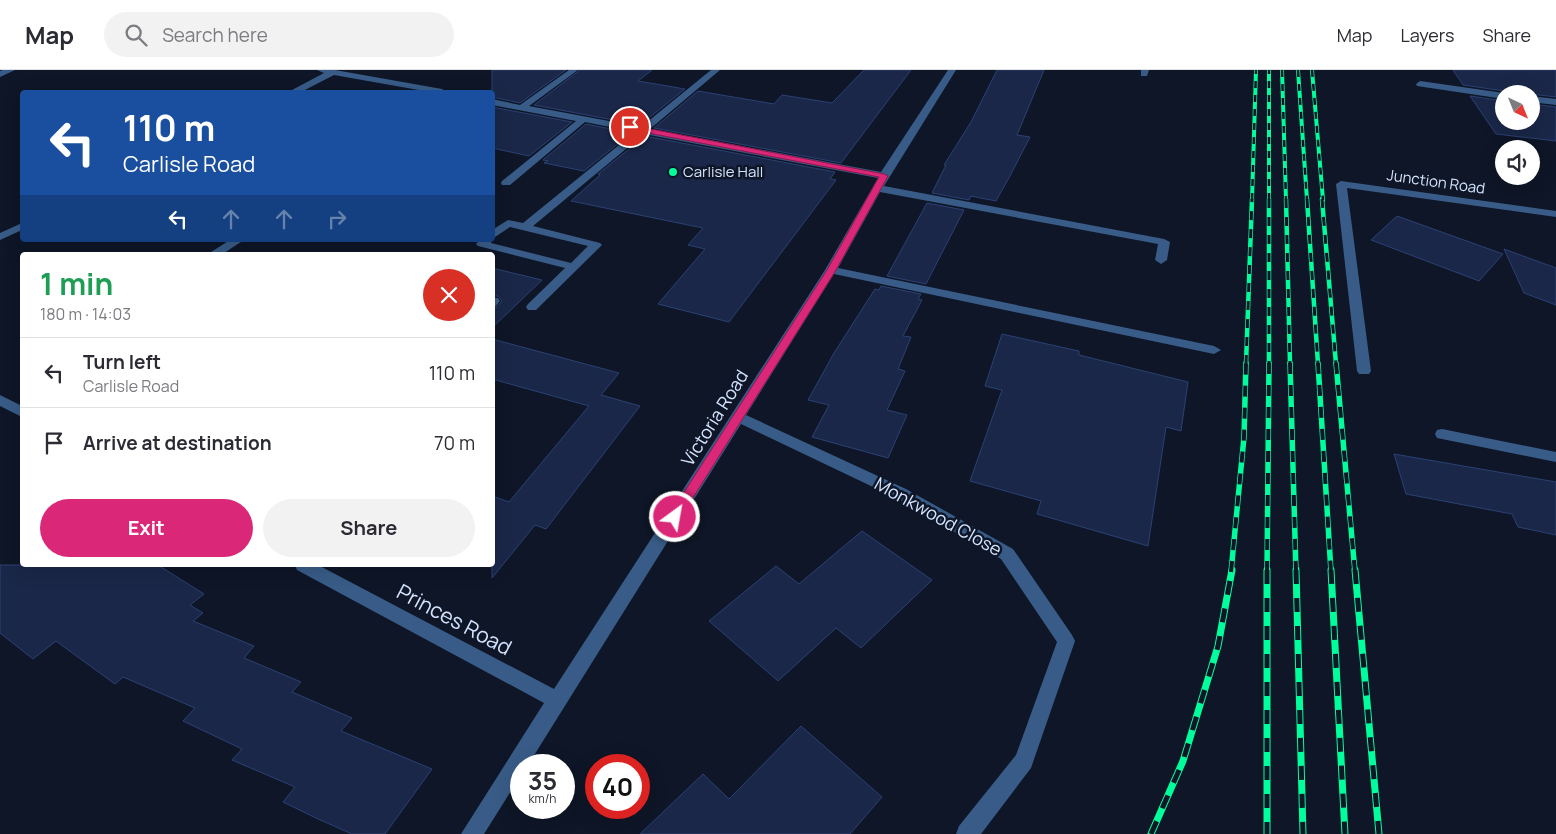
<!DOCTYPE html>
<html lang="en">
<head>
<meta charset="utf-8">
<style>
  body { margin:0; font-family:Manrope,sans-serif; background:#f2f2f3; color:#2b2b33; height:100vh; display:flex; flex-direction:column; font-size:19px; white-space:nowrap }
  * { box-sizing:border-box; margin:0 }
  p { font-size:16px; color:#7c7c81 }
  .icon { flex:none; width:28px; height:28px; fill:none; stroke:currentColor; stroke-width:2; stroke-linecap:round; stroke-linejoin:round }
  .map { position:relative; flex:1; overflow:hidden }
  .side { position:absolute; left:20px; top:182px; width:475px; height:315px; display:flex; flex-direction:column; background:#fff; border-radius:5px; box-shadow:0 5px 20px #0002 }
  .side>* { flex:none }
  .top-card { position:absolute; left:20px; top:20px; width:475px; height:152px; border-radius:5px; box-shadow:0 5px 20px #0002; background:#1a4fa0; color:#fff; overflow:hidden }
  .needle { width:32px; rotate:137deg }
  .buttons { position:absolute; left:1495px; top:15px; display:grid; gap:10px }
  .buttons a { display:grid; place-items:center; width:45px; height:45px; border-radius:50%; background:#fff; box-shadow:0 5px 20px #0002; font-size:25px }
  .speed { position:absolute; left:510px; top:684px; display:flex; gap:10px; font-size:25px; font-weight:700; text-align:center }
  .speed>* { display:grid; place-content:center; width:65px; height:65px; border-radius:50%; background:#fff; box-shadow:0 5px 20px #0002; line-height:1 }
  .speed small { font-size:12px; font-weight:400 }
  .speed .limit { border:8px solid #d22; background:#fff; color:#111 }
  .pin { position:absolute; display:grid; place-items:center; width:42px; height:42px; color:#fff; margin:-21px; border:2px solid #fff; border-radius:50%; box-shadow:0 1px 5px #0007 }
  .me { position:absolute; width:55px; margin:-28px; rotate:32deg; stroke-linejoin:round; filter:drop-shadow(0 0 4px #0008) }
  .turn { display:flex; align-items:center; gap:18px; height:105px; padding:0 20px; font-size:22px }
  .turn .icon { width:65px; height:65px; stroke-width:2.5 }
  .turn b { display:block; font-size:35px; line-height:42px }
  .lanes { display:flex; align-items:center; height:48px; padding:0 20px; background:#0003; justify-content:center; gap:25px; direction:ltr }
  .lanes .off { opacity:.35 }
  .round { display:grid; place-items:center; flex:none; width:52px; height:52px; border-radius:26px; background:#f2f2f3 }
  .headline { display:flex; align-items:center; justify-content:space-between; height:85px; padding:0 20px }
  h1 { font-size:30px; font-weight:700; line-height:38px; color:#1e9e55 }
  .button { display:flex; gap:10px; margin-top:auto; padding:10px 20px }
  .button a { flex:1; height:58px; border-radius:30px; background:#db2777; color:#fff; font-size:20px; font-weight:700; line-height:58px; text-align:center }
  .button a+a { background:#f2f2f3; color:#2b2b33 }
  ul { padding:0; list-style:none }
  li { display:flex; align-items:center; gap:15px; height:70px; padding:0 20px; border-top:1px solid #e1e1e2 }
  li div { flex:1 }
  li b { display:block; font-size:19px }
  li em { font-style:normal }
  header { display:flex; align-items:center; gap:30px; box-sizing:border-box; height:70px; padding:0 25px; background:#fff; border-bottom:1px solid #e1e1e2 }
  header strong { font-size:24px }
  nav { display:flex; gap:28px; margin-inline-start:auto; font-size:18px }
  .search { width:350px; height:45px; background:#f2f2f3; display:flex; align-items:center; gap:12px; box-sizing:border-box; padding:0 18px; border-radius:28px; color:#7c7c81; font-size:19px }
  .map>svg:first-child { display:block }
  .building { fill:#1a2748; stroke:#2b4175 }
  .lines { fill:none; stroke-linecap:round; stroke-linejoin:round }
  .minor { fill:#385c87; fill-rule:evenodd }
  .rail-far3-casing { stroke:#00ff9c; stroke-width:4 }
  .rail-far2-casing { stroke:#00ff9c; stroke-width:4.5 }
  .rail-far1-casing { stroke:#00ff9c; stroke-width:5.5 }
  .rail-casing { stroke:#00ff9c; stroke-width:7 }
  .rail-far3 { stroke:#0e1627; stroke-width:2.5; stroke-dasharray:7; stroke-linecap:butt }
  .rail-far2 { stroke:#0e1627; stroke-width:3; stroke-dasharray:9; stroke-linecap:butt }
  .rail-far1 { stroke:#0e1627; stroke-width:4; stroke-dasharray:11; stroke-linecap:butt }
  .rail { stroke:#0e1627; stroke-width:5; stroke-dasharray:14; stroke-linecap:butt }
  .route { fill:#db2777; stroke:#8e194d }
  .poi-dot { fill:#00ff9c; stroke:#0e1627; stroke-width:2 }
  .labels { text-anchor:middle; stroke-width:5; stroke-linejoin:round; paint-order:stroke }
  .far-poi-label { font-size:15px; fill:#d4e4ff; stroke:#0e1627; text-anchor:start }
  .far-street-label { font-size:15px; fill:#d4e4ff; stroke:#0e1627 }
  .street-label { font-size:18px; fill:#d4e4ff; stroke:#0e1627 }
  .near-street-label { font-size:21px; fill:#d4e4ff; stroke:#0e1627 }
</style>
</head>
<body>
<header>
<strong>Map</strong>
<div class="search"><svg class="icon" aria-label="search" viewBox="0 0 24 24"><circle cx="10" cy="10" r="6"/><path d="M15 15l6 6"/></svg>Search here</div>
<nav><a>Map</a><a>Layers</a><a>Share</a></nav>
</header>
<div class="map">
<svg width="1556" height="764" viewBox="0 0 1556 764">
  <rect width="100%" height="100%" fill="#0e1627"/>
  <!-- building -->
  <g class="building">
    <path d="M492,0H566L520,33L492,27Z"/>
    <path d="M580,0H652L638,11L685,19L640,55L534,35Z"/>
    <path d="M864,0H911L841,93L654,58L698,21L774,34L782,25L832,33Z"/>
    <path d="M997,0H1044L1017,65L1030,67L1011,104L996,131L971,126L969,130L932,123L946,95H944L971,52Z"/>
    <path d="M1453,0H1556V27L1531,24H1508L1504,21L1463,15Z"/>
    <path d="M1470,26L1504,31V51H1531V34L1556,37V71L1496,64Z"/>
    <path d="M492,37L572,52L529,86L492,78Z"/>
    <path d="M586,54L631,63L584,101L544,93L548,91L543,90Z"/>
    <path d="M645,66L835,102L830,109L836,110L729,252L658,234L705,179L688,175L703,158L571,131L600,105L598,104Z"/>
    <path d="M927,133L964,140L926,214L887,206Z"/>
    <path d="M1397,146L1503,184L1479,211L1371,170Z"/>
    <path d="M1504,179L1556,198V235L1524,223Z"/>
    <path d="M492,198L542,210L492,258V239L497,237L502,231L498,226H492Z"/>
    <path d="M881,216L921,224L918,229L922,230L903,266L911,267L898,299L905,301L887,340L907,345L888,388L812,367L829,335L808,330L834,283L875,219L879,220Z"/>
    <path d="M1002,264L1079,281V285L1188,312L1181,361L1166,357L1148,476L1037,444L1041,431L970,411L1002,320L985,316Z"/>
    <path d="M492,269L619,303L601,325L640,336L546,459L535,455L492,508V426L509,432L589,336L492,309Z"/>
    <path d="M1394,384L1556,412V465L1518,457L1512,444L1406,424Z"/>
    <path d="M862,461L932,510L861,578L836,558L778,611L709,551L776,496L799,514Z"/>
    <path d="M0,495H158L204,524L190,535L203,543L193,551L254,576L244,588L301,612L292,622L352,648L341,661L432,699L385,764H352L318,749L283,732L295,717L232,690L242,679L183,651L195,638L123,607L115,614L56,571L33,589L0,563Z"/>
    <path d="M801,656L882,727L850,764H640L703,704L729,729Z"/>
  </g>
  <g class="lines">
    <!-- minor -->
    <g class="minor">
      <path d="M3,0H15L0,7V1Z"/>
      <path d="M317,0H335L442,19L446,22H430L334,5L301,22H291L292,20L324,3Z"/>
      <path d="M569,0H578L529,36L641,57L711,0H720L650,59L881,102L948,0H956L884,116L1164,169L1170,172L1167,190L1161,194L1155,190L1158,174L880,122L838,198L1214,276L1221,280L1214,284L834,204L746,345L906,419L1013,479L1072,565L1075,571L1031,698L981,764H956L959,756L1016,685L1057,572L1001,489L894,427L741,354L528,695H521V705L484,764H461L544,633L297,500L295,495H318L554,619L825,200L878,108L644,64L533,156L600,173L602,175L536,240H528L526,237L528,234L565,198L478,176L476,174L480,170H492L491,173L571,193L588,176L510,157L492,169V160L508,150L523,153L635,62L585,52L510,115H502L501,113L502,111L576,51L492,35V29L520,35Z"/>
      <path d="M1141,0H1149L1147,6H1141Z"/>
      <path d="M1420,11L1504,23L1506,24H1504V29L1417,16L1416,14Z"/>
      <path d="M1531,26L1556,29V35L1531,32Z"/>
      <path d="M1341,111L1556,141V147L1347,118L1371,301L1369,304H1359L1357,301L1336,114Z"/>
      <path d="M22,153V160L0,170V163Z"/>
      <path d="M230,170H244L221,185H210L211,182Z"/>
      <path d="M492,228H498L500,231L496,236L492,237Z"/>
      <path d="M0,325L22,336V347L0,336Z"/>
      <path d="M1442,359L1556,382V392L1437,368L1435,364L1437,360Z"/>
    </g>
    <!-- rail-far3 casing -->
    <g class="rail-far3-casing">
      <g id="rail-far3">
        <path d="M1282,0L1286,130"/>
        <path d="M1298,0L1307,130"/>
        <path d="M1312,0L1323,130"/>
        <path d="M1252,130L1256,0"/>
        <path d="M1269,130V0"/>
      </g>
    </g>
    <!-- rail-far2 casing -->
    <g class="rail-far2-casing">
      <g id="rail-far2">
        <path d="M1269,129V294"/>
        <path d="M1286,129L1290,294"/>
        <path d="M1307,129L1318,294"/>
        <path d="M1322,129L1336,294"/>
        <path d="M1246,294L1252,129"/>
      </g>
    </g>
    <!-- rail-far1 casing -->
    <g class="rail-far1-casing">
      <g id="rail-far1">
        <path d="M1290,293L1296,502"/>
        <path d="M1318,293L1331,502"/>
        <path d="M1336,293L1355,502"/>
        <path d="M1231,502L1244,367L1246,293"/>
        <path d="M1267,502L1269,293"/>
      </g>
    </g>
    <!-- rail casing -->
    <g class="rail-casing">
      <g id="rail">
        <path d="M1267,500V764"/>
        <path d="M1296,500L1303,764"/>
        <path d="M1331,500L1345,764"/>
        <path d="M1355,500L1379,764"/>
        <path d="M1151,764L1183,691L1218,576L1232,500"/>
      </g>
    </g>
    <!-- rail-far3 -->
    <use href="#rail-far3" class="rail-far3"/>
    <!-- rail-far2 -->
    <use href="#rail-far2" class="rail-far2"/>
    <!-- rail-far1 -->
    <use href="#rail-far1" class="rail-far1"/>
    <!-- rail -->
    <use href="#rail" class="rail"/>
  </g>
  <!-- route -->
  <path class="route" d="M630,55L884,104L888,106L836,200L679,450H670L669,447L670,444L827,200L879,107L627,59V56Z"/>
  <!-- markers -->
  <circle class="poi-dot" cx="673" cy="102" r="5"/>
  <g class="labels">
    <!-- far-poi labels -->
    <g class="far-poi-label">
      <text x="683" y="107">Carlisle Hall</text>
    </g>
    <!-- far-street labels -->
    <g class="far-street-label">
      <text transform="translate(1436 112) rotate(8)" y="5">Junction Road</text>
    </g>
    <!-- street labels -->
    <g class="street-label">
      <text transform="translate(715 348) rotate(-58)" y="6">Victoria Road</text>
      <text transform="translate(938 447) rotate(29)" y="6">Monkwood Close</text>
    </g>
    <!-- near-street labels -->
    <g class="near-street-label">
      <text transform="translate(454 550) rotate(28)" y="7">Princes Road</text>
    </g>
  </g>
</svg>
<div class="buttons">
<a><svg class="needle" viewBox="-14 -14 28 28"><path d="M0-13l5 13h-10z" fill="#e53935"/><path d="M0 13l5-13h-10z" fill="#7c7c81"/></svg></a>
<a><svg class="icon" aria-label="sound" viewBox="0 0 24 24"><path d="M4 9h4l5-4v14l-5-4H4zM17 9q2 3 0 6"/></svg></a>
</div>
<div class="speed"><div>35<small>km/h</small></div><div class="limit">40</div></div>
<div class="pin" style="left:630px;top:57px;background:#d93025"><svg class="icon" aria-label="arrive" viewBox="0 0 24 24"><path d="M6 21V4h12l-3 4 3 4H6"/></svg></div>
<svg class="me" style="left:675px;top:447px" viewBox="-20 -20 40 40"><circle r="17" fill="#db2777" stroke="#fff" stroke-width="3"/><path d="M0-11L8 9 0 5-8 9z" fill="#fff"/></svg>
<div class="top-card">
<div class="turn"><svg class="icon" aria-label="left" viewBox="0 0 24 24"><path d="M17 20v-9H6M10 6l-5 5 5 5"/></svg><div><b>110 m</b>Carlisle Road</div></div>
<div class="lanes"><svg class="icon" aria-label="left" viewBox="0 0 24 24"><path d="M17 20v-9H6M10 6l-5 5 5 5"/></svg><svg class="icon off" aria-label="ahead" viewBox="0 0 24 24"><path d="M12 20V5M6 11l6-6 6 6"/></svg><svg class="icon off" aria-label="ahead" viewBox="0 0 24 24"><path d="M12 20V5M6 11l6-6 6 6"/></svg><svg class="icon off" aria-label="right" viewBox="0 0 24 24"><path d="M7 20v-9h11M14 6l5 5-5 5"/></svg></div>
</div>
<section class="side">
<div class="headline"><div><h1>1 min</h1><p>180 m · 14:03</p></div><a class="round" style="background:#d93025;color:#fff"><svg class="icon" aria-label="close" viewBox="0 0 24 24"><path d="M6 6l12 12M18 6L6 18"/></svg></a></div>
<ul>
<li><svg class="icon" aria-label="left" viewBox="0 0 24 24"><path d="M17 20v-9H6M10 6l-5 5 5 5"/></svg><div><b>Turn left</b><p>Carlisle Road</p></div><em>110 m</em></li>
<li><svg class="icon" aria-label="arrive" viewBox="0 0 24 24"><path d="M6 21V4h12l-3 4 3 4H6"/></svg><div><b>Arrive at destination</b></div><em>70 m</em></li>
</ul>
<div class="button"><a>Exit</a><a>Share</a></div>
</section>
</div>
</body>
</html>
